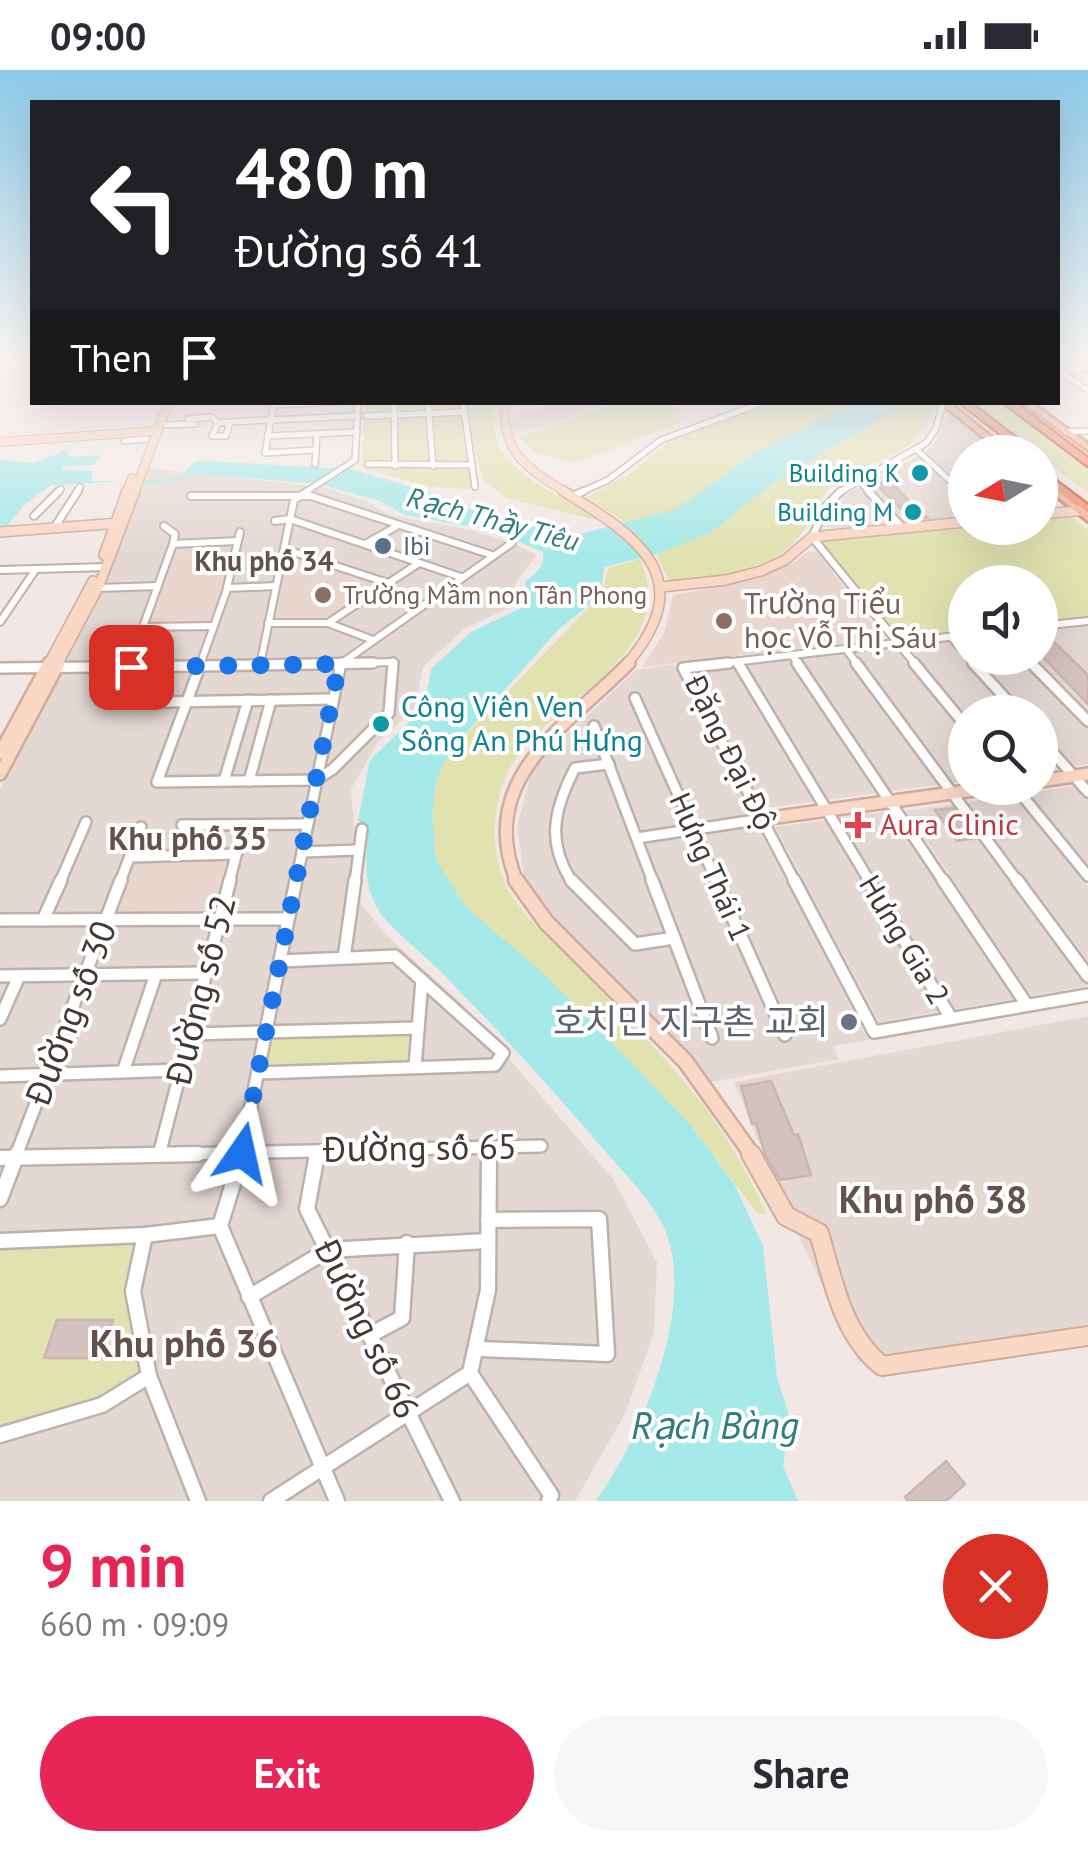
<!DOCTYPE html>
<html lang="en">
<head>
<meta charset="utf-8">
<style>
  body { margin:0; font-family:"PT Sans","Noto Sans KR",sans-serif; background:#f7f7f7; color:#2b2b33; height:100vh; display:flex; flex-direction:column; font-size:38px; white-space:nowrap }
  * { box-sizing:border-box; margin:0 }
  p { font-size:32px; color:#7c7c81 }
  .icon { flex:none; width:55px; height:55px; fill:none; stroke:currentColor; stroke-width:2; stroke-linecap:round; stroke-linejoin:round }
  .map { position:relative; height:1431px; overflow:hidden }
  .panel { display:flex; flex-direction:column; background:#fff; flex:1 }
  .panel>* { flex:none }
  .guide { position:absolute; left:30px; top:30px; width:1030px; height:305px; border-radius:0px; box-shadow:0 10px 40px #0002; background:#202124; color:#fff; overflow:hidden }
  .needle { width:65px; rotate:260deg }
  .controls { position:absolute; left:948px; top:365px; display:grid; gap:20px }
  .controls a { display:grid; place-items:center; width:110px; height:110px; border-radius:50%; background:#fff; box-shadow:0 10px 40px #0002; font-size:50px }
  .pin { position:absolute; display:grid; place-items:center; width:85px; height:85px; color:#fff; margin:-42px; border-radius:20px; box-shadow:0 5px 15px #0006 }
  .me { position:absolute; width:110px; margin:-55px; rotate:11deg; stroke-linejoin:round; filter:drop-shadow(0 0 8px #0008) }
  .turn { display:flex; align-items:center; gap:35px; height:210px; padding:0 40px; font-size:45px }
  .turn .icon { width:130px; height:130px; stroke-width:2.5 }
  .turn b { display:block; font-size:70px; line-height:85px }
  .then { display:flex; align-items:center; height:95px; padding:0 40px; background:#0003; gap:20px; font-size:38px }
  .round { display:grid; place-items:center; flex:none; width:105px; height:105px; border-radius:52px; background:#f7f7f7 }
  .head { display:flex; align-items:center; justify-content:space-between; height:170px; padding:0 40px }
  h1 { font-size:60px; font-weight:600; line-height:75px; color:#e72557 }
  .cta { display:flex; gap:20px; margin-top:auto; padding:20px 40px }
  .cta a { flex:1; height:115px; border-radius:60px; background:#e72557; color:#fff; font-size:40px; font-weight:600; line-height:115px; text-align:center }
  .cta a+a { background:#f7f7f7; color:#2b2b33 }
  .status { display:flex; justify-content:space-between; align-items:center; height:70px; padding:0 50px; background:#fff; direction:ltr }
  .status svg { height:28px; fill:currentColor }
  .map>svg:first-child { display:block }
  .residential { fill:#e4d8d3 }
  .education { fill:#e9d7cf }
  .green { fill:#e0e2b0 }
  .water { fill:#a5e9e9 }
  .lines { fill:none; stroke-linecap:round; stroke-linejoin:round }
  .stream { stroke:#a5e9e9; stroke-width:2.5 }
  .building { fill:#d4c2be; stroke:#cbb5af; stroke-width:2.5 }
  .street-far4-casing { stroke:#beb0ab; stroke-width:8 }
  .street-far3-casing { stroke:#beb0ab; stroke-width:10 }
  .street-far2-casing { stroke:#beb0ab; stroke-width:14 }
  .street-far1-casing { stroke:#beb0ab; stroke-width:16 }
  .street-casing { stroke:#beb0ab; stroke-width:19 }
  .secondary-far4-casing { stroke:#d0ac9a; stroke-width:10 }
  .secondary-far3-casing { stroke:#d0ac9a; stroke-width:12 }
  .secondary-far2-casing { stroke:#d0ac9a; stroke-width:16 }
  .secondary-far1-casing { stroke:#d0ac9a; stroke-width:19 }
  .secondary-casing { stroke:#d0ac9a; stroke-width:22 }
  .primary-casing { stroke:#d88b6b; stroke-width:6 }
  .highway-casing { stroke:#cf6040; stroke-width:5 }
  .street-far4 { stroke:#fff; stroke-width:5 }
  .street-far3 { stroke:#fff; stroke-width:6 }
  .street-far2 { stroke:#fff; stroke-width:9 }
  .street-far1 { stroke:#fff; stroke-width:11 }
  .street { stroke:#fff; stroke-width:14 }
  .secondary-far4 { stroke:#f9d8c6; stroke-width:8 }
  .secondary-far3 { stroke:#f9d8c6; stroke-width:9 }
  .secondary-far2 { stroke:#f9d8c6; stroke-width:11 }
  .secondary-far1 { stroke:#f9d8c6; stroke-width:14 }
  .secondary { stroke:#f9d8c6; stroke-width:18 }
  .primary { fill:#f5b599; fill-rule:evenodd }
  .highway { fill:#f1916f; fill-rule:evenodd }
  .route { stroke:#1a73e8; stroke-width:18; stroke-dasharray:0 32.4 }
  .culture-dot { fill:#0f9aa8; stroke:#fff; stroke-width:4 }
  .service-dot { fill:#5c6f8a; stroke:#fff; stroke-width:4 }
  .education-dot { fill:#8d6e63; stroke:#fff; stroke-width:4 }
  .health-dot { fill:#e0444e; stroke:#fff; stroke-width:4 }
  .worship-dot { fill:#6b7280; stroke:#fff; stroke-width:4 }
  .labels { text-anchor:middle; stroke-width:8; stroke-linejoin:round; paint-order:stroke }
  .far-culture-label { font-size:25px; fill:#0d838f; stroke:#fff; text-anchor:end }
  .far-service-label { font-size:25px; fill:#4e5e75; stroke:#fff; text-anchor:start }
  .far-education-label { font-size:25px; fill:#785e54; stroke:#fff; text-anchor:start }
  .far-water-label { font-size:28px; font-style:italic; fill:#2e7e7f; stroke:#fff }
  .far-neighbourhood-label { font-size:28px; font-weight:bold; fill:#64514d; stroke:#fff }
  .education-label { font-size:30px; fill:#785e54; stroke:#fff; text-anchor:start }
  .culture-label { font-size:30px; fill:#0d838f; stroke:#fff; text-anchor:start }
  .street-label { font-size:30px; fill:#423835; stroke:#fff }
  .health-label { font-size:30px; fill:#be3a42; stroke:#fff; text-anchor:start }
  .neighbourhood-label { font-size:32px; font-weight:bold; fill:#64514d; stroke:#fff }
  .near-street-label { font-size:35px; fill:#423835; stroke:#fff }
  .near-worship-label { font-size:35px; fill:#5b616d; stroke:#fff; text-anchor:end }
  .near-neighbourhood-label { font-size:38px; font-weight:bold; fill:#64514d; stroke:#fff }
  .near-water-label { font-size:38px; font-style:italic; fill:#2e7e7f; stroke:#fff }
</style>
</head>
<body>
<div class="status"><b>09:00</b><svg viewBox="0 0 49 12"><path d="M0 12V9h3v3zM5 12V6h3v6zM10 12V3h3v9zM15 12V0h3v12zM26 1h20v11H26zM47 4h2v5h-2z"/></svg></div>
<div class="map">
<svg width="1088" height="1431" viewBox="0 0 1088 1431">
  <rect width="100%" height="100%" fill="#f1e8e5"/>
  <!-- residential -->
  <g class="residential">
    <path d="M555,333H608L512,366L510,348Z"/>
    <path d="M949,342L999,382H965V446L833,459L825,455L845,424L925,383L937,371Z"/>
    <path d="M148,398L323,417L366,431L390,445L470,460L511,472L537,485L516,512L511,537L464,559L423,597L415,637L378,672L351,719L361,834L385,864L459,931L613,1109L657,1192L654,1262L626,1342L575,1431H0V718L116,487Z"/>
    <path d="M1088,555V643L1035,588H1040V560Z"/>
    <path d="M965,569V588H1021L1088,658V694L1040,700V642L965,645L908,576Z"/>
    <path d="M895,577L965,664V711L890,721L801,588Z"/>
    <path d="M789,589L877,723L764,738L691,601Z"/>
    <path d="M674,594L868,970L833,976L839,989L711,1012L680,973L551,847L524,807L517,756L531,704L548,682L636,600Z"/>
    <path d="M1088,714V795L1029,723Z"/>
    <path d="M1014,725L1088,817V916L1031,926L906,741Z"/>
    <path d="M889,741L1014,929L879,952L775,757Z"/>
    <path d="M1088,946V1254L859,1293L787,1141L734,1012Z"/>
  </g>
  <!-- education -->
  <g class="education">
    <path d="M232,474L223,518L210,553L148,555L174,478Z"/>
    <path d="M809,481L817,482L883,566L880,569L642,597L664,563L673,525L751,510L790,495Z"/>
    <path d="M291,484L375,512L377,514L324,550H281L277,546Z"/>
    <path d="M231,788L217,841L116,842L135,789Z"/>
  </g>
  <!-- green -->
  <g class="green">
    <path d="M365,333H496C477,398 561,424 605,452L506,428L483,409L472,373L477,419L431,417L362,398Z"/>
    <path d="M616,333H663L681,340L672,345L682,353L573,393L538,384L519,367Z"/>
    <path d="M774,333H860L700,431L635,459L587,427L628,405L668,372Z"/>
    <path d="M890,333H934C915,394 882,380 838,412C816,427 814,449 798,468C769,502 711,508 669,511L656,483Z"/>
    <path d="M971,333H1000L1088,398V423Z"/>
    <path d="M1070,445L1088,460V546L1040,552V512H965V560L899,568L820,470L965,455L1040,458V448Z"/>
    <path d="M640,489C681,579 560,627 517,687C500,710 492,745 495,774C496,789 500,804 507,818C522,846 549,869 572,892C609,930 647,968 682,1009C717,1050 745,1094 766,1144H758L692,1057L465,836L436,790L432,743L437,708L450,681L600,526L609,498Z"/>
    <path d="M412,965L409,993L263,997L269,968Z"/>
    <path d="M129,1175L136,1185L143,1296C126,1334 38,1348 0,1358V1181L14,1176Z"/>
  </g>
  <!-- water -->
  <g class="water">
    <path d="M852,333H908L780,408L711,462L656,484L604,497L602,515L589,535L559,559L450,681L437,708L432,743L436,790L465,836L546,906L636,998L692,1057L735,1115L763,1176L777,1307L790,1349L783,1396L798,1431H596C641,1369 697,1235 665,1160C654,1134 629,1108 610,1087C556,1023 500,962 441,902C387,848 357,845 369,758L358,751L370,690L424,638L431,599L471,562L521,538L529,526L525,511C538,502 545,497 543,482L490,460L405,445L380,431L318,414L184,403L195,392L204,391L351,399L438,425L485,445L572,466L677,439L753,384Z"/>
    <path d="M67,380L70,387L102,385L93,395L64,396L61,400L93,401L91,411H125L51,415L25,434L0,464V390L34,393Z"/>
  </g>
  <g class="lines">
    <!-- stream -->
    <path class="stream" d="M144,412L174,410L189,403"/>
  </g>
  <!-- building -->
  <g class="building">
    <path d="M891,412L913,435L927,448L911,449L876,414Z"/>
    <path d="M1040,564H1046L1088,605V634L1040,584Z"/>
    <path d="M953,738L976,768L957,771L935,740Z"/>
    <path d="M771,1011L794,1065L798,1064L811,1105L780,1110L765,1084L756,1053L752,1054L741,1016Z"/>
    <path d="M57,1250H113L101,1288H44Z"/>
    <path d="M946,1391L965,1414L946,1431H908L905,1427Z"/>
  </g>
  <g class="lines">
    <!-- street-far4 casing -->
    <g class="street-far4-casing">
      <g id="street-far4">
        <path d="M1059,301L1088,320"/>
        <path d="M1059,301L1088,298"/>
        <path d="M274,332L265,383L315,380"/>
        <path d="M394,332L395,396"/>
        <path d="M428,332L433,396"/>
        <path d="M463,332L475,417"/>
        <path d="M274,335L336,332"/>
        <path d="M366,346L465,342"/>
        <path d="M188,349L212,347L218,353"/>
        <path d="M230,352L226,366H212L218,353Z"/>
        <path d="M230,352L357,346"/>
        <path d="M159,355L195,354"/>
        <path d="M1066,362L1088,361"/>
        <path d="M268,366L357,362"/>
        <path d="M124,371L147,369"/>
        <path d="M917,380L963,423"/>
        <path d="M315,394L317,364"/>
        <path d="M368,394L472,395"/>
        <path d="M857,409L871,423"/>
        <path d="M57,423L61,419"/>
        <path d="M76,423L80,417"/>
        <path d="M304,423L355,390L358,332"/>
        <path d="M579,423L608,410L661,370L764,332"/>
        <path d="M838,423L926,373L936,359L943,332"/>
      </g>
    </g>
    <!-- street-far3 casing -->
    <g class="street-far3-casing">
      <g id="street-far3">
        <path d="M841,421L827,435L812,467L916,595"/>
        <path d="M868,421L903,458"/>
        <path d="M961,421L965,425"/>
        <path d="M575,425L584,421"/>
        <path d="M191,426H311L492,485"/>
        <path d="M34,446L59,421"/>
        <path d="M275,451L290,449L461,507"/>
        <path d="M54,458L78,421"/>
        <path d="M173,474L237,471"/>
        <path d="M365,474L399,455"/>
        <path d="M284,479L388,513"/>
        <path d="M0,500L107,497"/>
        <path d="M98,518L158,516"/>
        <path d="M227,518L276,516"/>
        <path d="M0,552L36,499"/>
        <path d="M268,553H328L373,570"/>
        <path d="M328,553L419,493"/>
        <path d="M1040,556L1088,551"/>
        <path d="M143,557L214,556"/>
        <path d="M951,567L965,583"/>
        <path d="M846,579L858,595"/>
        <path d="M792,585L799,595"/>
        <path d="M969,588L975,595"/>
        <path d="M1027,588L1034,595"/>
        <path d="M123,595L143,557L173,474L175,464L164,456"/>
        <path d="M200,595L226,522L240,462"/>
        <path d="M260,595L294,430L308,421"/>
        <path d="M272,595L393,592V595"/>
        <path d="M339,595L512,473"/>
        <path d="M707,595L965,565"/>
      </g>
    </g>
    <!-- street-far2 casing -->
    <g class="street-far2-casing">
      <g id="street-far2">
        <path d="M729,593L683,598L795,812"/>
        <path d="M738,593L870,812"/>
        <path d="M797,593L944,812"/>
        <path d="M856,593L1018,812"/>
        <path d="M914,593L965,655"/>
        <path d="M973,593L1018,642"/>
        <path d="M1031,593L1088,651"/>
        <path d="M200,596L157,712L316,710L333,699L389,643L393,593"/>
        <path d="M200,596L373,593"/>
        <path d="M122,597L124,593"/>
        <path d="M0,598L200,596"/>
        <path d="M635,628L717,812"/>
        <path d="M111,633L332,629"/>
        <path d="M594,656L653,812"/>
        <path d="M1040,668L1088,722"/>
        <path d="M224,711L248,630"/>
        <path d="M249,711L271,630"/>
        <path d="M1016,718L1088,806"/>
        <path d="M182,755L307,754"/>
        <path d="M637,768L762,749"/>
        <path d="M302,782L359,780"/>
        <path d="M130,787L236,784"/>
        <path d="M60,812L86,752"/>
        <path d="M120,812L141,757"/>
        <path d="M229,812L244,755"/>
        <path d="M296,812L341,593"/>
        <path d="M355,812L362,759"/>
        <path d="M572,812C546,772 554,739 575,698L609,694"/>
      </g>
    </g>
    <!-- street-far1 casing -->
    <g class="street-far1-casing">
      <g id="street-far1">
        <path d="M571,810L635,874L674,868"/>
        <path d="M652,810L712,968"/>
        <path d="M716,810L785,965"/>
        <path d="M794,810L874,962L1088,925"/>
        <path d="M868,810L951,948"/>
        <path d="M943,810L1027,935"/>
        <path d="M1017,810L1088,906"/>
        <path d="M0,850L288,849"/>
        <path d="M43,850L61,810"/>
        <path d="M344,888L355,810"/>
        <path d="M0,906L205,903"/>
        <path d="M0,949L19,906"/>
        <path d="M190,964L418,958"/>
        <path d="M415,997L422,910"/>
        <path d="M123,1002L156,904"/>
        <path d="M258,1003L495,995L503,983L395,886L280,891"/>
        <path d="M0,1006L180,1000"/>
        <path d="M489,1077V1086"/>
        <path d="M159,1085L230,810"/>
        <path d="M16,1086L121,810"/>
        <path d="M85,1086L541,1076"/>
        <path d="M241,1086L296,810"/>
        <path d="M316,1086L317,1081"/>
      </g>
    </g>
    <!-- street casing -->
    <g class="street-casing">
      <g id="street">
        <path d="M242,1084L220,1156L337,1431"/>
        <path d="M317,1084L307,1139L452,1431"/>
        <path d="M0,1088L198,1084"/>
        <path d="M0,1129L17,1084"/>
        <path d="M145,1165L133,1221L149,1306L198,1431"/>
        <path d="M0,1171L145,1165L220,1156"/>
        <path d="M249,1227L328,1180L487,1171"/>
        <path d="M370,1265L402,1248L407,1173"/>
        <path d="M480,1279L607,1284L599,1149L488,1150"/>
        <path d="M470,1303L551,1425L549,1431"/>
        <path d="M0,1365L102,1335L149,1306"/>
        <path d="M271,1431L470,1303L488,1220L489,1084"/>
      </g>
    </g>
    <!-- secondary-far4 casing -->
    <g class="secondary-far4-casing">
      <g id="secondary-far4">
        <path d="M504,332C503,384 525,397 567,423"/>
        <path d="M0,372L157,361"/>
        <path d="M126,423L132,408"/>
        <path d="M134,423L169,332"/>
      </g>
    </g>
    <!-- secondary-far3 casing -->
    <g class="secondary-far3-casing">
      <g id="secondary-far3">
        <path d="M563,421C639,467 701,508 626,595"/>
        <path d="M1040,444L1088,440"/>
        <path d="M0,462L120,453"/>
        <path d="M104,485L127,421"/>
        <path d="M661,517L726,510L761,501L785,490L812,467L965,452"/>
        <path d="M48,595L93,511"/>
        <path d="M57,595L98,518L135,421"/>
      </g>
    </g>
    <!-- secondary-far2 casing -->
    <g class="secondary-far2-casing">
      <g id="secondary-far2">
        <path d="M0,683L49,593"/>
        <path d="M0,704L59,593"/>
        <path d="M1040,711L1088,704"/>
        <path d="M762,749L989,718"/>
        <path d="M517,812C474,709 567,656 629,593"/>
      </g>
    </g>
    <!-- secondary-far1 casing -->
    <g class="secondary-far1-casing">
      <path id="secondary-far1" d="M516,810L546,852L685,991L753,1086"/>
    </g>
    <!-- secondary casing -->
    <g class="secondary-casing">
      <path id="secondary" d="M751,1084L786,1146L819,1163C833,1210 842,1264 882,1296L1088,1266"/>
    </g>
    <!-- primary casing -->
    <g class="primary-casing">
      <g id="primary">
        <path d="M940,332H948L1010,382H1002Z"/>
        <path d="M1022,332H1030L1088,374V380Z"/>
        <path d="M1040,406L1088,444V451L1040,413Z"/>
      </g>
    </g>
    <!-- highway casing -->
    <g class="highway-casing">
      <g id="highway">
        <path d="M959,332H969L1034,382H1024Z"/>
        <path d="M1003,332H1013L1088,388V396Z"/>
        <path d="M1040,399L1088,435V443L1040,407Z"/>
      </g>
    </g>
    <!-- street-far4 -->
    <use href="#street-far4" class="street-far4"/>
    <!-- street-far3 -->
    <use href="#street-far3" class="street-far3"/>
    <!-- street-far2 -->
    <use href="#street-far2" class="street-far2"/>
    <!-- street-far1 -->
    <use href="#street-far1" class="street-far1"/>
    <!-- street -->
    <use href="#street" class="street"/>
    <!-- secondary-far4 -->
    <use href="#secondary-far4" class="secondary-far4"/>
    <!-- secondary-far3 -->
    <use href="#secondary-far3" class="secondary-far3"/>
    <!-- secondary-far2 -->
    <use href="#secondary-far2" class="secondary-far2"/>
    <!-- secondary-far1 -->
    <use href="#secondary-far1" class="secondary-far1"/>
    <!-- secondary -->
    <use href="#secondary" class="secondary"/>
    <!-- primary -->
    <use href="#primary" class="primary"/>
    <!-- highway -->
    <use href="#highway" class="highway"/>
  </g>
  <!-- sky -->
  <linearGradient id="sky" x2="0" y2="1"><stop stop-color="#8dc9e8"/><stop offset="0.59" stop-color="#f9f5f3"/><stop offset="1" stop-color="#f9f5f3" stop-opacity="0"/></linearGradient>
  <rect width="1088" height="487" fill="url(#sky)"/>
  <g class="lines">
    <!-- route -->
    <path class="route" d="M131,597L339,594L242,1083"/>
  </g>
  <!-- markers -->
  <g class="culture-dot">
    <circle cx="920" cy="403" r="10"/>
    <circle cx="913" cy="442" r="10"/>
    <circle cx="381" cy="654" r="10"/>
  </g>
  <circle class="service-dot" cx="383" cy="476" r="10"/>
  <g class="education-dot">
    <circle cx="323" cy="525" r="10"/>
    <circle cx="724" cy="551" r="10"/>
  </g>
  <path class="health-dot" d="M853 740h10v10h10v10h-10v10h-10v-10h-10v-10h10z"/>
  <circle class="worship-dot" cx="849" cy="952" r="10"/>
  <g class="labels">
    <!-- far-culture labels -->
    <g class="far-culture-label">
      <text x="900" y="412">Building K</text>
      <text x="893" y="451">Building M</text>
    </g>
    <!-- far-service labels -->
    <g class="far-service-label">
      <text x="403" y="485">Ibi</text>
    </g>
    <!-- far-education labels -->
    <g class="far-education-label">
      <text x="343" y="534">Trường Mầm non Tân Phong</text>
    </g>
    <!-- far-water labels -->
    <g class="far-water-label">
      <text transform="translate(493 449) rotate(15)" y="10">Rạch Thầy Tiêu</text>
    </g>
    <!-- far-neighbourhood labels -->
    <g class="far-neighbourhood-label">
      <text x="264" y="501">Khu phố 34</text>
    </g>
    <!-- education labels -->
    <g class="education-label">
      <text x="744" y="544">Trường Tiểu<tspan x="744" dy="34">học Vỗ Thị Sáu</tspan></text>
    </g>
    <!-- culture labels -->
    <g class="culture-label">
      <text x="401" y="647">Công Viên Ven<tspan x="401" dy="34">Sông An Phú Hưng</tspan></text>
    </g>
    <!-- street labels -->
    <g class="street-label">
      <text transform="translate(730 683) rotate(64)" y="10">Đặng Đại Độ</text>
      <text transform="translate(710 797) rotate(66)" y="10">Hưng Thái 1</text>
      <text transform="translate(904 870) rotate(59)" y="10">Hưng Gia 2</text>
    </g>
    <!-- health labels -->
    <g class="health-label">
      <text x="880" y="765">Aura Clinic</text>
    </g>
    <!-- neighbourhood labels -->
    <g class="neighbourhood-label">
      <text x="188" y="780">Khu phố 35</text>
    </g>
    <!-- near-street labels -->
    <g class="near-street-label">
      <text transform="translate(201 920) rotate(-76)" y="12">Đường số 52</text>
      <text transform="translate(71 943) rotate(-69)" y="12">Đường số 30</text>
      <text transform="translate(420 1078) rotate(-1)" y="12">Đường số 65</text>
      <text transform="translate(367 1259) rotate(64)" y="12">Đường số 66</text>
    </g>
    <!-- near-worship labels -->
    <g class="near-worship-label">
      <text x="829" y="964">호치민 지구촌 교회</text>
    </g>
    <!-- near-neighbourhood labels -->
    <g class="near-neighbourhood-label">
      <text x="933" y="1143">Khu phố 38</text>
      <text x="184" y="1287">Khu phố 36</text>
    </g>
    <!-- near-water labels -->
    <g class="near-water-label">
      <text x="715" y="1369">Rạch Bàng</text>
    </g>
  </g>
</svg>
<div class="controls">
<a><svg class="needle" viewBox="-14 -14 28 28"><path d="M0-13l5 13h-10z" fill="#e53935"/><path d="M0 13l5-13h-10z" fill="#7c7c81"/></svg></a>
<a><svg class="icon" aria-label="sound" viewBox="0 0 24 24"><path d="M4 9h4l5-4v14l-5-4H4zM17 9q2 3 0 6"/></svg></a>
<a><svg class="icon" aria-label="search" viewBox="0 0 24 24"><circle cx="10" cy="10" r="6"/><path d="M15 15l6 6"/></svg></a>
</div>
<div class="pin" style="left:131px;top:597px;background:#d93025"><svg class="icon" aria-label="arrive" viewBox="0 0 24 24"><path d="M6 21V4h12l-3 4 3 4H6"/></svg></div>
<svg class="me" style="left:242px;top:1083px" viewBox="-20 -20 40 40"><path d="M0-17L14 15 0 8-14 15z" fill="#1a73e8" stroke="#fff" stroke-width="4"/></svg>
<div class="guide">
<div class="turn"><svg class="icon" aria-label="left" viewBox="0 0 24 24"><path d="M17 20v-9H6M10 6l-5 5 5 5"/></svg><div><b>480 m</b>Đường số 41</div></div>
<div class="then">Then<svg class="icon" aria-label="arrive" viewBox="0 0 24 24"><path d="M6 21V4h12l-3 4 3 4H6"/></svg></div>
</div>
</div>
<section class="panel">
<div class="head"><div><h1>9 min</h1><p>660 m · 09:09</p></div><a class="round" style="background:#d93025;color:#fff"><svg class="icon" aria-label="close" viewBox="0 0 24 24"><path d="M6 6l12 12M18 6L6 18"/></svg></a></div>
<div class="cta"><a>Exit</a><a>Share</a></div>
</section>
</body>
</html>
